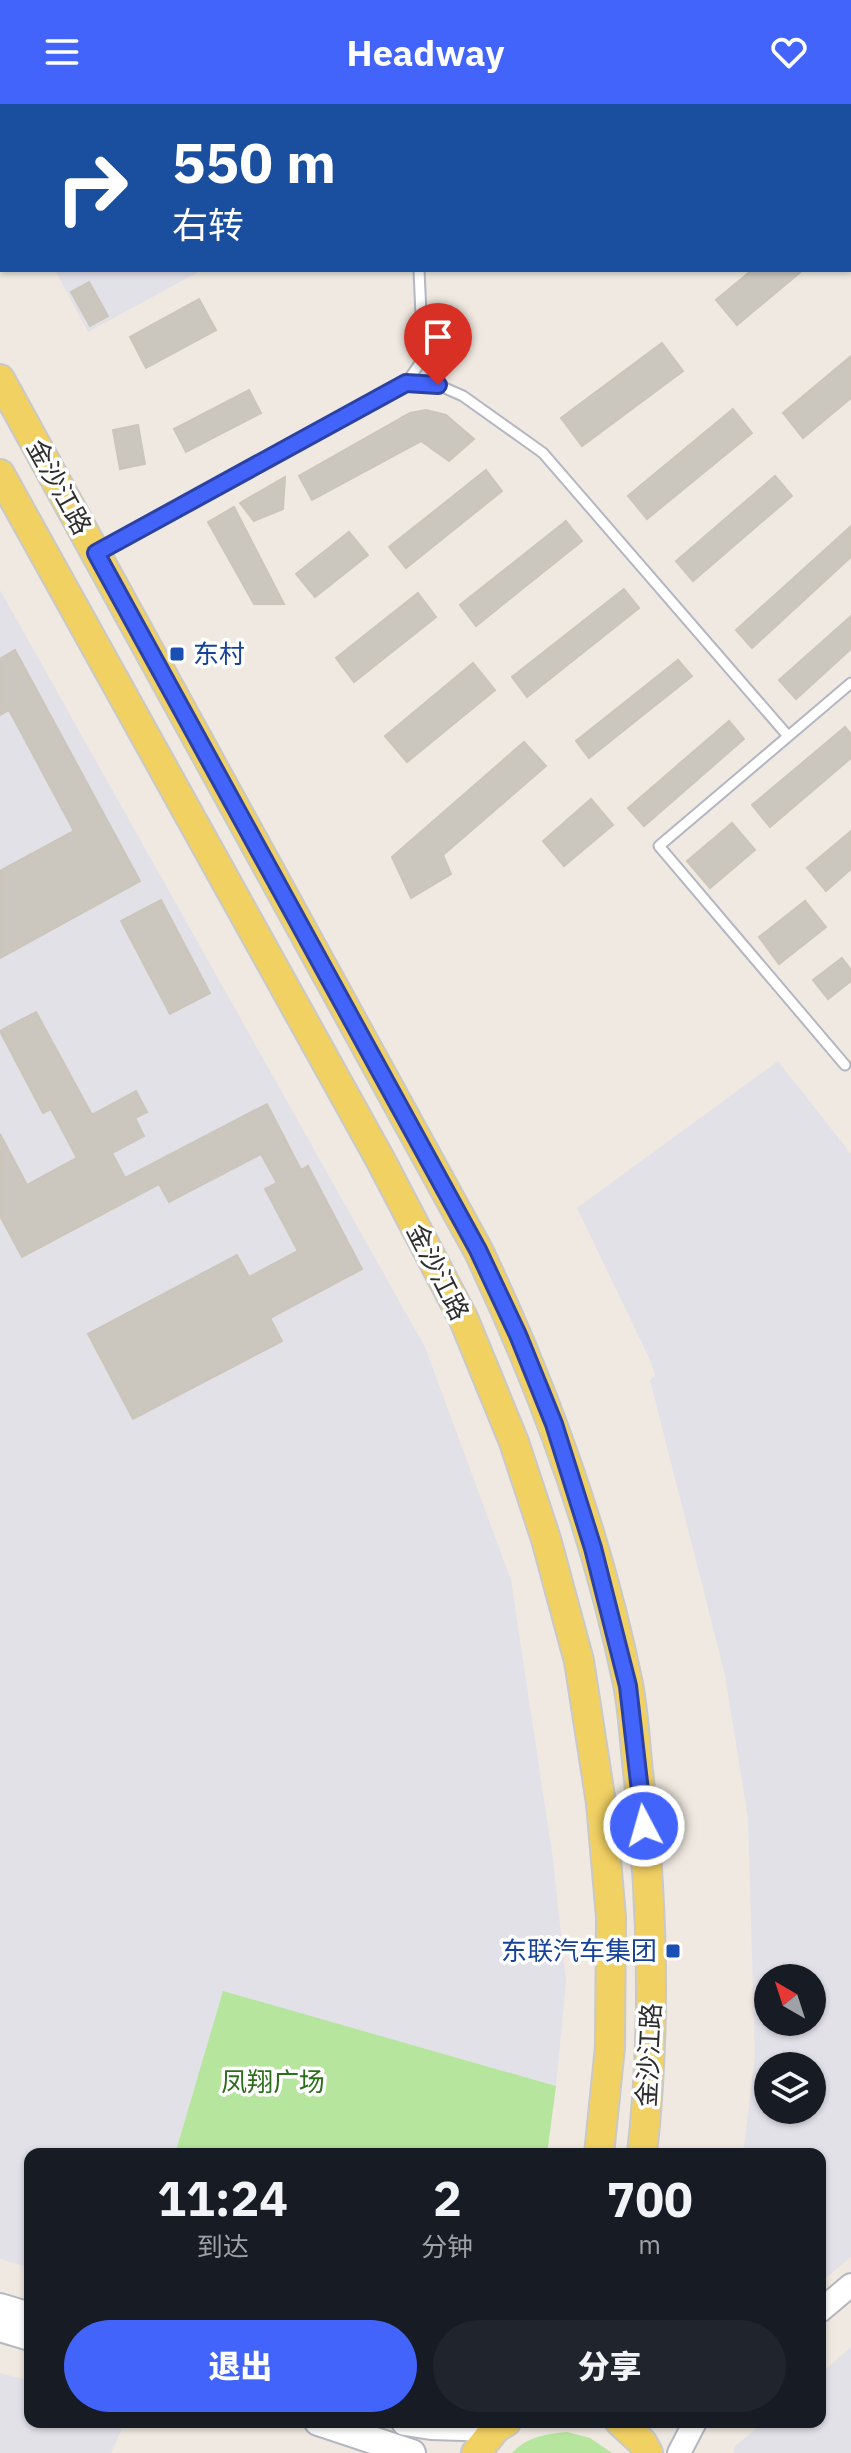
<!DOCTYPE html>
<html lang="zh">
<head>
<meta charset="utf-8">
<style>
  body { margin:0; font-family:"IBM Plex Sans","Noto Sans SC",sans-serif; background:#20242c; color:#f1f3f6; height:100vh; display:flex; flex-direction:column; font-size:30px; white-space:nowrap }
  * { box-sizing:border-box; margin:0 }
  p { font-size:26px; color:#9ea1a6 }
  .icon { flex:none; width:44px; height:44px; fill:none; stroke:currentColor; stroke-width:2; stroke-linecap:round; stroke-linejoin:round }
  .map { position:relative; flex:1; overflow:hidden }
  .details { position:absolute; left:24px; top:2044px; width:802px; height:280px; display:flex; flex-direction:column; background:#171b24; border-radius:16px; box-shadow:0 2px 6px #0004 }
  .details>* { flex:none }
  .top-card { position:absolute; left:0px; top:0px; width:852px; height:168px; box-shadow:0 2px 6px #0004; background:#1a4fa0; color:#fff; overflow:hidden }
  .needle { width:52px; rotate:321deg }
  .buttons { position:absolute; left:754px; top:1860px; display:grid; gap:16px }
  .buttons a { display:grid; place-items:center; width:72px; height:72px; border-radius:50%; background:#171b24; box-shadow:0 2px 6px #0004; font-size:40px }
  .pin { position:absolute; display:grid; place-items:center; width:68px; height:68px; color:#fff; margin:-82px -34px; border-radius:50% 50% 50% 0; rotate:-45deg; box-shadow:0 0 8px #0007 }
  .pin .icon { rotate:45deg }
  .me { position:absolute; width:88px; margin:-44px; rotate:354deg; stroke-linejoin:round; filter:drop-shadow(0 0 6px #0008) }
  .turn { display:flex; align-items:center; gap:28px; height:168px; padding:0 40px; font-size:36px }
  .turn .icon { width:104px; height:104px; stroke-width:2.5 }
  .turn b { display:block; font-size:56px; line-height:68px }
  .eta { display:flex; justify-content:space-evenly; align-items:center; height:136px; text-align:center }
  .eta b { font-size:48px; font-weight:800; line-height:56px }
  .action { display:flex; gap:16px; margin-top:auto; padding:16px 40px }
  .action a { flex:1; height:92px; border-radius:48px; background:#4264fb; color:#fff; font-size:32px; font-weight:800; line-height:92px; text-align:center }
  .action a+a { background:#20242c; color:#f1f3f6 }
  header { display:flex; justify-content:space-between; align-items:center; height:104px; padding:0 40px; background:#4264fb; color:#fff; font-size:36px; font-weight:800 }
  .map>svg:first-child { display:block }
  .industrial { fill:#e3e1e8; fill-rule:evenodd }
  .green { fill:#b6e59e }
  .building { fill:#cbc7bf; stroke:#cbc5ba; stroke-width:2 }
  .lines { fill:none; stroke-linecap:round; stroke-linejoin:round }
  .service-casing { stroke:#b4b7c1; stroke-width:13 }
  .tertiary-casing { stroke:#b4b7c1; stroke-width:26 }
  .secondary-casing { stroke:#b4b7c1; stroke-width:30 }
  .primary-casing { stroke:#c9c9c9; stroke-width:32 }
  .service { stroke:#fff; stroke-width:9 }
  .tertiary { stroke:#fff; stroke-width:22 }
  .secondary { stroke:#fff; stroke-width:26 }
  .primary { stroke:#f2d163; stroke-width:28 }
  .route-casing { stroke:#2b41a3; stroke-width:20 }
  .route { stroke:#4264fb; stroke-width:14 }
  .transit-dot { fill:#1a4fb4; stroke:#fff; stroke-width:3 }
  .labels { text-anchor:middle; stroke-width:7; stroke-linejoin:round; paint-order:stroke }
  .street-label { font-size:26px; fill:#2e2e2e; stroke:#fff }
  .transit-label { font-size:26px; fill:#164399; stroke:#fff; text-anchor:start }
  .park-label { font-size:26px; fill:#2c6e1b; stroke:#fff }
</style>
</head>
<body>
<header><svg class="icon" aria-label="menu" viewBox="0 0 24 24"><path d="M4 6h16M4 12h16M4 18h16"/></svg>Headway<svg class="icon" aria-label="heart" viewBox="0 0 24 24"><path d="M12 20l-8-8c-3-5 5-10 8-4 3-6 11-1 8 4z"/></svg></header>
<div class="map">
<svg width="851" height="2349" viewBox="0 0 851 2349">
  <rect width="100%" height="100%" fill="#efe9e1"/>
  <!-- industrial -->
  <g class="industrial">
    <path d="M55,166H202L88,228Z"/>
    <path d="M0,486L425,1243L511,1476L553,1755L566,1878L556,1982L223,1888L175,2050H30V2164L0,2155Z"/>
    <path d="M778,957L851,1050V2153L820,2179V2050H743L755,1952L748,1715L725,1571L650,1276L655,1272L651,1258L577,1104ZM768,1874H812V1918H768ZM812,1962V2006H768V1962Z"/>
    <path d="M851,2243V2349H734V2343L764,2318H820V2270Z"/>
    <path d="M0,2269L30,2277V2318H125L111,2349H0Z"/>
  </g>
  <!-- green -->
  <g class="green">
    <path d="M223,1887L556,1982L547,2050H175Z"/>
    <path d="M567,2328L590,2334L612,2349H512C527,2333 545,2330 567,2328Z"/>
  </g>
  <!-- building -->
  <g class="building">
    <path d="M752,166H803L737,221L716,196Z"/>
    <path d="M89,178L108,212L90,222L71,188Z"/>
    <path d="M199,195L216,226L146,264L130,233Z"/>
    <path d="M662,239L683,267L582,342L561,314Z"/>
    <path d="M851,252V294L803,334L783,309Z"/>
    <path d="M249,286L261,309L186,348L174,325Z"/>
    <path d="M733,305L752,329L647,415L628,392Z"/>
    <path d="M426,306L446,311L474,335L449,357L421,337L312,396L299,372L410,309Z"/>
    <path d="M138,321L145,360L120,365L113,326Z"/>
    <path d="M486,366L502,387L406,464L389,443Z"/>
    <path d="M775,372L792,392L693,477L676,457Z"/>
    <path d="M285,373L283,405L254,417L240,399Z"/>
    <path d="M234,403L251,436L284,500H254L208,418Z"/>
    <path d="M566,417L582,437L476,522L460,501Z"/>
    <path d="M851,422V453L752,544L736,526Z"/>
    <path d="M349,428L368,451L315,493L296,470Z"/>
    <path d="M624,485L639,504L527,593L512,573Z"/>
    <path d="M418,489L436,513L354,578L336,554Z"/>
    <path d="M851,512V545L796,595L779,576Z"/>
    <path d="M15,546L140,777L0,854V767L74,727L9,606L0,611V555Z"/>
    <path d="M678,556L692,572L589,654L576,637Z"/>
    <path d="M473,559L495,586L407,658L385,632Z"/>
    <path d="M729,617L744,635L644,722L628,704Z"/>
    <path d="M845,623L851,630V654L770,723L752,701Z"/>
    <path d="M524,638L546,662L443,751L451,770L411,794L392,753Z"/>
    <path d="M591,695L613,721L564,762L543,737Z"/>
    <path d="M732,719L755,746L710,784L687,757Z"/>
    <path d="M851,727V765L826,787L807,764Z"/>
    <path d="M161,796L210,889L170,910L121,817Z"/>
    <path d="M805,797L826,823L779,860L759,833Z"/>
    <path d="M842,854L851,866V877L828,895L813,876Z"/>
    <path d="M36,908L92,1011L136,987L147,1008L135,1014L144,1032L112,1049L125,1074L267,1000L301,1066L308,1062L362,1165L270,1214L282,1237L133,1315L88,1230L237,1151L249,1173L298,1147L265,1085L277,1079L261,1050L169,1098L159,1080L22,1153L0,1112V1030L27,1081L77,1054L51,1005L43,1009L0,927Z"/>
  </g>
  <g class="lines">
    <!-- service casing -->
    <g class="service-casing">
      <g id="service">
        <path d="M345,0L346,2"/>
        <path d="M759,0L765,2"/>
        <path d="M60,2L64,0"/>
        <path d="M850,29L851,30"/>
        <path d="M0,33L2,32"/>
        <path d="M406,279L423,255L419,166"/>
        <path d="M99,447L406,279L438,281L463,292L543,349L788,632"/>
        <path d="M845,961L659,742L851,579"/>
      </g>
    </g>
    <!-- tertiary casing -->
    <g class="tertiary-casing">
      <g id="tertiary">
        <path d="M820,2207L851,2181"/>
        <path d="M679,2349L695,2318"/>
      </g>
    </g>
    <!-- secondary casing -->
    <g class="secondary-casing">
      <g id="secondary">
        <path d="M0,2203L30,2212"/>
        <path d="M0,2224L30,2233"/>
        <path d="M318,2318L412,2349"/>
        <path d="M405,2318L431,2322L496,2324"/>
      </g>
    </g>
    <!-- primary casing -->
    <g class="primary-casing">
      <g id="primary">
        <path d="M0,275L478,1146C544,1285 597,1429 628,1580C634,1611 635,1644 639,1676C653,1801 656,1925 642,2050"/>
        <path d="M0,370L380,1055L464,1216L514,1338L546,1435L579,1557L601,1699L611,1813L610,1943L599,2050"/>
        <path d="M620,2318L642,2338L648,2349"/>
        <path d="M476,2349L496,2324L506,2318"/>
      </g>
    </g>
    <!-- service -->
    <use href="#service" class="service"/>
    <!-- tertiary -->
    <use href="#tertiary" class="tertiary"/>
    <!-- secondary -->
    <use href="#secondary" class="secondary"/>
    <!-- primary -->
    <use href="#primary" class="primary"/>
  </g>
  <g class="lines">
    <!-- route casing -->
    <g class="route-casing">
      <path id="route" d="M438,281L406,279L96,449L478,1146L518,1231L554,1320L593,1444L628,1582L644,1722"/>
    </g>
    <!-- route -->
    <use href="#route" class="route"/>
  </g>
  <!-- markers -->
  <g class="transit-dot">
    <rect x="169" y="542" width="16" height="16" rx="4"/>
    <rect x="665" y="1839" width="16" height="16" rx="4"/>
  </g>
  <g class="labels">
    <!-- street labels -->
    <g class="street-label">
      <text transform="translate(59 383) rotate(61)" y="9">金沙江路</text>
      <text transform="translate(438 1168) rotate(63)" y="9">金沙江路</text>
      <text transform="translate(649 1951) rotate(-87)" y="9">金沙江路</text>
    </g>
    <!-- transit labels -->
    <g class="transit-label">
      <text x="193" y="559">东村</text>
      <text x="657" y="1856" text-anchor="end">东联汽车集团</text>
    </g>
    <!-- park labels -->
    <g class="park-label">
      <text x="273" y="1987">凤翔广场</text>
    </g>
  </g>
</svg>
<div class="buttons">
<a><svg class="needle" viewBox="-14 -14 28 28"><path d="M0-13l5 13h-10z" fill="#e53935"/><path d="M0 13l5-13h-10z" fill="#9ea1a6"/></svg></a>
<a><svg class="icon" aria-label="layers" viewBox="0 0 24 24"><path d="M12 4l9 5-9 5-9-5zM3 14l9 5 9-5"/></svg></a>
</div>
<div class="pin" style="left:438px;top:281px;background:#d93025"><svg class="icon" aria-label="arrive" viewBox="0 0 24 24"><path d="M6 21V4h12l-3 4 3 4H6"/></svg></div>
<svg class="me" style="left:644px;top:1722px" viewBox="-20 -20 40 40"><circle r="17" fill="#4264fb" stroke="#fff" stroke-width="3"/><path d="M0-11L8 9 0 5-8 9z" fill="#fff"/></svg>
<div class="top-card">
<div class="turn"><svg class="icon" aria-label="right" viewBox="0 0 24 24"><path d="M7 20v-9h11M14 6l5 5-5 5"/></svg><div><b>550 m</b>右转</div></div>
</div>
<section class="details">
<div class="eta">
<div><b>11:24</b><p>到达</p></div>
<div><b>2</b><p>分钟</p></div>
<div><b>700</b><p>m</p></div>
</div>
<div class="action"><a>退出</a><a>分享</a></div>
</section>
</div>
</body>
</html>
